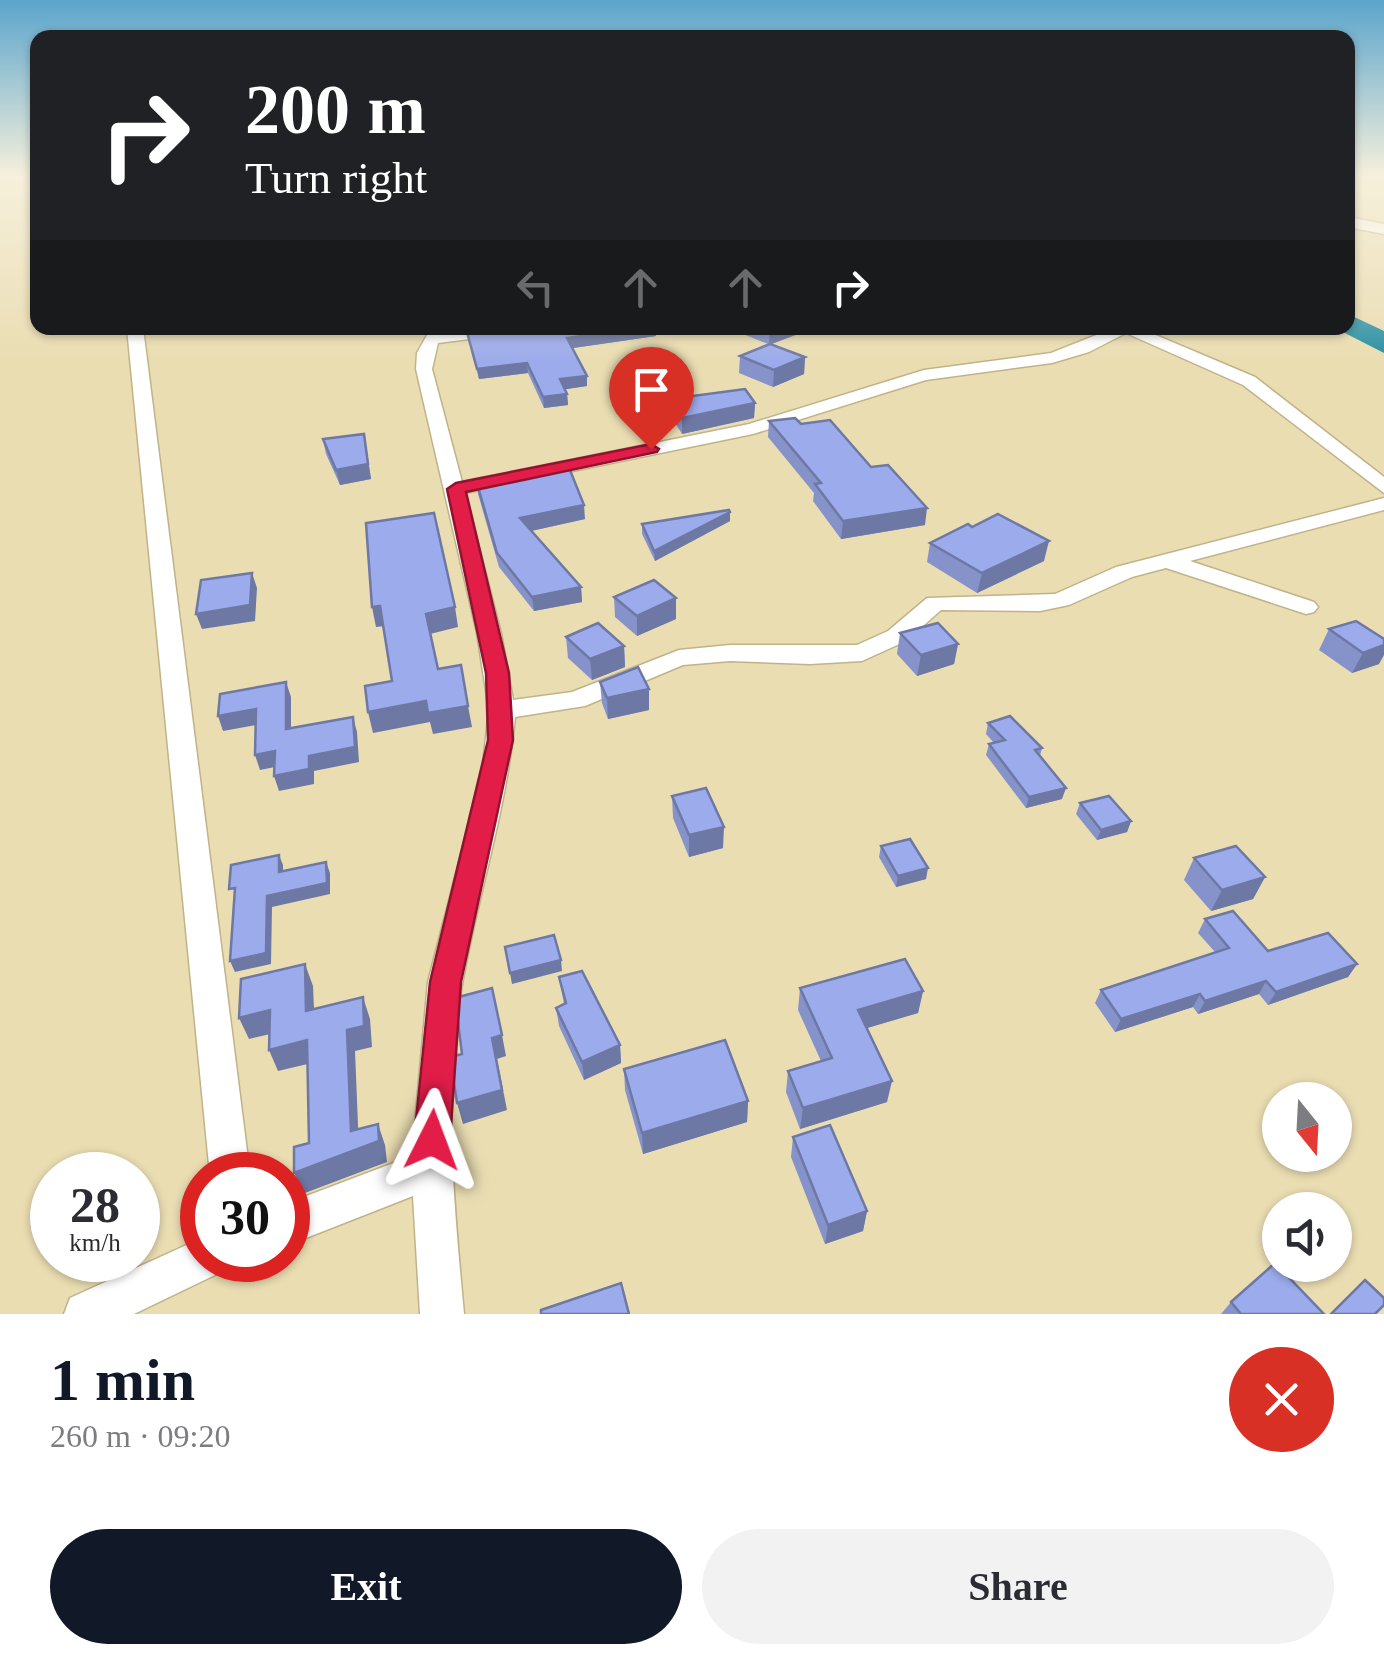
<!DOCTYPE html>
<html lang="en">
<head>
<meta charset="utf-8">
<style>
  body { margin:0; font-family:Georgia,serif; background:#f2f2f3; color:#2b2b33; height:100vh; display:flex; flex-direction:column; font-size:38px; white-space:nowrap }
  * { box-sizing:border-box; margin:0 }
  p { font-size:32px; color:#7c7c81 }
  .icon { flex:none; width:55px; height:55px; fill:none; stroke:currentColor; stroke-width:2; stroke-linecap:round; stroke-linejoin:round }
  .map { position:relative; height:1314px; overflow:hidden }
  .drawer { display:flex; flex-direction:column; background:#fff; flex:1 }
  .drawer>* { flex:none }
  .top-card { position:absolute; left:30px; top:30px; width:1325px; height:305px; border-radius:20px; box-shadow:0 2px 8px #0004; background:#202124; color:#fff; overflow:hidden }
  .needle { width:65px; rotate:162deg }
  .buttons { position:absolute; left:1262px; top:1082px; display:grid; gap:20px }
  .buttons a { display:grid; place-items:center; width:90px; height:90px; border-radius:50%; background:#fff; box-shadow:0 2px 8px #0004; font-size:50px }
  .speed { position:absolute; left:30px; top:1152px; display:flex; gap:20px; font-size:50px; font-weight:700; text-align:center }
  .speed>* { display:grid; place-content:center; width:130px; height:130px; border-radius:50%; background:#fff; box-shadow:0 2px 8px #0004; line-height:1 }
  .speed small { font-size:25px; font-weight:400 }
  .speed .limit { border:15px solid #d22; background:#fff; color:#111 }
  .pin { position:absolute; display:grid; place-items:center; width:85px; height:85px; color:#fff; margin:-102px -42px; border-radius:50% 50% 50% 0; rotate:-45deg; box-shadow:0 0 10px #0007 }
  .pin .icon { rotate:45deg }
  .me { position:absolute; width:110px; margin:-55px; rotate:3deg; stroke-linejoin:round; filter:drop-shadow(0 0 8px #0008) }
  .turn { display:flex; align-items:center; gap:35px; height:210px; padding:0 50px; font-size:45px }
  .turn .icon { width:130px; height:130px; stroke-width:2.5 }
  .turn b { display:block; font-size:70px; line-height:85px }
  .lanes { display:flex; align-items:center; height:95px; padding:0 50px; background:#0003; justify-content:center; gap:50px; direction:ltr }
  .lanes .off { opacity:.35 }
  .round { display:grid; place-items:center; flex:none; width:105px; height:105px; border-radius:52px; background:#f2f2f3 }
  .headline { display:flex; align-items:center; justify-content:space-between; height:170px; padding:0 50px }
  h1 { font-size:60px; font-weight:700; line-height:75px; color:#111827 }
  .action { display:flex; gap:20px; margin-top:auto; padding:20px 50px }
  .action a { flex:1; height:115px; border-radius:60px; background:#111827; color:#fff; font-size:40px; font-weight:700; line-height:115px; text-align:center }
  .action a+a { background:#f2f2f3; color:#2b2b33 }
  .map>svg:first-child { display:block }
  .lines { fill:none; stroke-linecap:round; stroke-linejoin:round }
  .river { fill:#298fa3; fill-rule:evenodd }
  .street-casing { stroke:#c0b389; stroke-width:3 }
  .secondary-casing { stroke:#c0b389; stroke-width:3 }
  .street { fill:#fff; fill-rule:evenodd }
  .secondary { fill:#fff; fill-rule:evenodd }
  .wall { fill:#8693ca }
  .shaded-wall { fill:#6d78a4 }
  .building { fill:#9cabeb; stroke:#6d78a4; stroke-width:2.5 }
  .route { fill:#e11d48; stroke:#92132f; stroke-width:2.5 }
</style>
</head>
<body>
<div class="map">
<svg width="1384" height="1314" viewBox="0 0 1384 1314">
  <rect width="100%" height="100%" fill="#eaddb2"/>
  <g class="lines">
    <!-- river -->
    <path class="river" d="M1348,314L1384,331V353L1337,329L1348,328Z"/>
    <!-- street casing -->
    <g class="street-casing">
      <g id="street">
        <path d="M127,328H143L250,1175H210Z"/>
        <path d="M431,328H445L443,333L523,328L515,333L438,343L432,369L462,482L749,424L924,370L1051,353L1114,328H1139L1255,377L1384,477V493L1243,385L1126,333L1089,352L1052,363L926,380L753,434L465,493L501,633L513,700L572,692L679,650L730,645H857L888,631L927,598L1055,594L1116,567L1384,498V510L1190,561L1314,602L1318,607L1314,612L1306,614L1166,568L1132,577L1069,605L1040,611L941,610L906,641L862,661L810,664L730,661L683,665L585,706L515,717C507,807 479,891 463,979C442,1089 454,1204 464,1314H420L413,1196L288,1245V1203L412,1156L428,982L482,773L489,710L477,633L416,369L417,353Z"/>
        <path d="M202,1238V1260H223L217,1274L134,1314H64L70,1298Z"/>
      </g>
    </g>
    <!-- secondary casing -->
    <g class="secondary-casing">
      <path id="secondary" d="M1348,217L1384,224V234L1348,227Z"/>
    </g>
    <!-- street -->
    <use href="#street" class="street"/>
    <!-- secondary -->
    <use href="#secondary" class="secondary"/>
  </g>
  <!-- wall -->
  <g class="wall">
    <path d="M506,328H656V336L572,348L587,376V386L565,389L567,394L568,405L544,408L528,373L479,379L467,332Z"/>
    <path d="M739,328H799L798,334L771,344L805,357L804,374L773,387L739,373L740,356L768,344L738,332Z"/>
    <path d="M670,399L755,403L754,418L682,434L670,415Z"/>
    <path d="M769,421L801,424L871,467L925,525L841,539L813,501L814,493L768,437Z"/>
    <path d="M364,434L371,479L340,485L326,454L323,439Z"/>
    <path d="M558,471L585,519L531,531L581,587L582,602L534,611L499,567L478,494L476,480Z"/>
    <path d="M730,521L655,561L642,534V524Z"/>
    <path d="M930,543L1044,561L977,593L927,562Z"/>
    <path d="M614,597L676,598V619L637,636L615,617Z"/>
    <path d="M1329,629L1379,664L1352,673L1319,650Z"/>
    <path d="M900,633L958,644L954,664L917,676L897,654Z"/>
    <path d="M566,637L624,646L625,667L592,680L568,658Z"/>
    <path d="M600,682L649,710L608,719L602,703Z"/>
    <path d="M988,723L1042,748L1040,756L1062,799L1026,808L986,755L989,744L994,743L986,734Z"/>
    <path d="M672,796L723,848L689,857L673,818Z"/>
    <path d="M1080,803L1131,821L1127,832L1097,840L1076,814Z"/>
    <path d="M881,846L926,879L896,887L879,857Z"/>
    <path d="M1194,858L1265,877L1253,899L1211,911L1184,880Z"/>
    <path d="M1205,919L1268,951L1357,964L1348,977L1268,1005L1259,994L1198,1014L1193,1007L1115,1032L1095,1003L1101,990L1215,952L1198,933Z"/>
    <path d="M559,977L620,1045L621,1063L584,1080L559,1026L556,1008L564,1004Z"/>
    <path d="M800,988L923,991L918,1013L866,1028L887,1102L800,1129L786,1092L788,1071L821,1061L798,1010Z"/>
    <path d="M624,1069L748,1101L747,1122L643,1154L625,1090Z"/>
    <path d="M793,1137L867,1211L863,1231L825,1244L791,1157Z"/>
    <path d="M1231,1302L1324,1314H1221Z"/>
  </g>
  <!-- shaded-wall -->
  <g class="shaded-wall">
    <path d="M643,328H656V336L567,349V338Z"/>
    <path d="M770,328H799L798,334L769,345Z"/>
    <path d="M805,357L804,374L773,387L774,370Z"/>
    <path d="M527,363L528,373L479,379L477,369Z"/>
    <path d="M587,376V386L561,390L560,379Z"/>
    <path d="M567,394L568,405L544,408L543,397Z"/>
    <path d="M755,403L754,418L682,434V418Z"/>
    <path d="M364,434L371,479L340,485L336,470Z"/>
    <path d="M584,505L585,519L522,533L520,518Z"/>
    <path d="M927,508L925,525L841,539L843,521Z"/>
    <path d="M730,512V521L655,561L654,551Z"/>
    <path d="M1049,541L1044,561L977,593L982,573Z"/>
    <path d="M252,573L257,588L255,621L202,629L196,614Z"/>
    <path d="M581,587L582,602L534,611L532,597Z"/>
    <path d="M676,598V619L637,636V616Z"/>
    <path d="M380,606L385,626L376,627L372,607Z"/>
    <path d="M455,607L458,627L430,634L426,614Z"/>
    <path d="M958,644L954,664L917,676L921,655Z"/>
    <path d="M1384,645V655L1379,664L1352,673L1363,653Z"/>
    <path d="M624,646L625,667L592,680L590,659Z"/>
    <path d="M286,682L291,697V744L286,729Z"/>
    <path d="M649,689V710L608,719L607,698Z"/>
    <path d="M426,701L468,706L472,727L433,734L430,722L373,733L368,712Z"/>
    <path d="M256,709L261,724L223,731L218,716Z"/>
    <path d="M353,717L357,732L359,762L314,771V784L279,791L274,776L309,756Z"/>
    <path d="M275,751L280,766L260,770L255,755Z"/>
    <path d="M1066,788L1062,799L1026,808L1029,797Z"/>
    <path d="M1131,821L1127,832L1097,840L1101,830Z"/>
    <path d="M724,827L723,848L689,857V835Z"/>
    <path d="M279,855L283,865V883L279,872Z"/>
    <path d="M326,862L330,873V894L272,907L271,964L235,972L230,961L267,896Z"/>
    <path d="M928,868L926,879L896,887L898,876Z"/>
    <path d="M1265,877L1253,899L1211,911L1222,890Z"/>
    <path d="M561,960L562,971L512,984L510,973Z"/>
    <path d="M305,964L313,986L315,1032L306,1011Z"/>
    <path d="M1357,964L1348,977L1268,1005L1276,992Z"/>
    <path d="M1266,981L1259,994L1198,1014L1205,1001Z"/>
    <path d="M923,991L918,1013L854,1032L858,1010Z"/>
    <path d="M1200,994L1193,1007L1115,1032L1121,1019Z"/>
    <path d="M363,997L370,1019L372,1047L355,1051L359,1149L378,1124L385,1145L387,1162L305,1193L294,1173L351,1131L347,1030Z"/>
    <path d="M270,1010L279,1032L249,1039L239,1018Z"/>
    <path d="M502,1035L506,1056L497,1059L507,1110L463,1124L457,1103L492,1038Z"/>
    <path d="M307,1040L316,1062L278,1071L269,1050Z"/>
    <path d="M620,1045L621,1063L584,1080L582,1062Z"/>
    <path d="M892,1081L887,1102L800,1129L803,1108Z"/>
    <path d="M748,1101L747,1122L643,1154L642,1133Z"/>
    <path d="M867,1211L863,1231L825,1244L828,1225Z"/>
  </g>
  <!-- building -->
  <g class="building">
    <path d="M506,328H643L567,338L587,376L560,379L567,394L543,397L527,363L477,369L467,332Z"/>
    <path d="M770,344L805,357L774,370L740,356Z"/>
    <path d="M745,389L755,403L682,418L670,399Z"/>
    <path d="M795,418L801,424L830,420L871,467L888,465L927,508L843,521L815,484L821,483L769,421Z"/>
    <path d="M364,434L368,464L336,470L323,439Z"/>
    <path d="M556,464L558,471L570,470L584,505L520,518L581,587L532,597L497,553L476,480Z"/>
    <path d="M729,510L730,512L654,551L642,524Z"/>
    <path d="M434,513L455,607L426,614L438,669L461,665L468,706L428,713L426,701L368,712L365,686L392,681L380,606L372,607L366,523Z"/>
    <path d="M998,514L1049,541L982,573L930,543L968,524L972,527Z"/>
    <path d="M252,573L250,605L196,614L201,580Z"/>
    <path d="M654,580L676,598L637,616L614,597Z"/>
    <path d="M1356,621L1384,639V645L1363,653L1329,629Z"/>
    <path d="M598,623L624,646L590,659L566,637Z"/>
    <path d="M938,623L958,644L921,655L900,633Z"/>
    <path d="M638,667L649,689L607,698L600,682Z"/>
    <path d="M286,682V729L353,717L355,747L309,756V769L274,776L275,751L255,755L256,709L218,716L220,694Z"/>
    <path d="M1010,716L1042,748L1035,750L1066,788L1029,797L989,744L1005,740L988,723Z"/>
    <path d="M706,788L724,827L689,835L672,796Z"/>
    <path d="M1109,796L1131,821L1101,830L1080,803Z"/>
    <path d="M910,839L928,868L898,876L881,846Z"/>
    <path d="M1236,846L1265,877L1222,890L1194,858Z"/>
    <path d="M279,855V872L326,862L327,883L267,896L266,953L230,961L235,888L229,889L231,865Z"/>
    <path d="M1233,911L1268,951L1328,933L1357,964L1276,992L1266,981L1205,1001L1200,994L1121,1019L1101,990L1229,948L1205,919Z"/>
    <path d="M554,935L561,960L510,973L505,947Z"/>
    <path d="M905,959L923,991L858,1010L892,1081L803,1108L788,1071L832,1058L800,988Z"/>
    <path d="M305,964L306,1011L363,997L364,1026L347,1030L351,1131L378,1124L379,1141L294,1173V1147L309,1143L307,1040L269,1050L270,1010L239,1018L241,979Z"/>
    <path d="M582,971L620,1045L582,1062L556,1008L566,1003L559,977Z"/>
    <path d="M492,988L502,1035L492,1038L502,1090L457,1103L450,1057L462,1054L455,998Z"/>
    <path d="M725,1040L748,1101L642,1133L624,1069Z"/>
    <path d="M830,1125L867,1211L828,1225L793,1137Z"/>
    <path d="M1275,1263L1324,1314H1241L1231,1302Z"/>
    <path d="M1365,1280L1384,1298V1305L1375,1314H1331Z"/>
    <path d="M621,1283L629,1314H541V1310Z"/>
  </g>
  <!-- sky -->
  <linearGradient id="sky" x2="0" y2="1"><stop stop-color="#5ba5cc"/><stop offset="0.49" stop-color="#f6f0dc"/><stop offset="1" stop-color="#f6f0dc" stop-opacity="0"/></linearGradient>
  <rect width="1384" height="361" fill="url(#sky)"/>
  <!-- route -->
  <path class="route" d="M651,444L659,449L657,452L466,492L509,673L513,740L461,982L450,1140L444,1153L432,1158L419,1153L414,1140L430,982L488,740L486,673L447,489L456,483Z"/>
</svg>
<div class="buttons">
<a><svg class="needle" viewBox="-14 -14 28 28"><path d="M0-13l5 13h-10z" fill="#e53935"/><path d="M0 13l5-13h-10z" fill="#7c7c81"/></svg></a>
<a><svg class="icon" aria-label="sound" viewBox="0 0 24 24"><path d="M4 9h4l5-4v14l-5-4H4zM17 9q2 3 0 6"/></svg></a>
</div>
<div class="speed"><div>28<small>km/h</small></div><div class="limit">30</div></div>
<div class="pin" style="left:651px;top:449px;background:#d93025"><svg class="icon" aria-label="arrive" viewBox="0 0 24 24"><path d="M6 21V4h12l-3 4 3 4H6"/></svg></div>
<svg class="me" style="left:432px;top:1140px" viewBox="-20 -20 40 40"><path d="M0-17L14 15 0 8-14 15z" fill="#e11d48" stroke="#fff" stroke-width="4"/></svg>
<div class="top-card">
<div class="turn"><svg class="icon" aria-label="right" viewBox="0 0 24 24"><path d="M7 20v-9h11M14 6l5 5-5 5"/></svg><div><b>200 m</b>Turn right</div></div>
<div class="lanes"><svg class="icon off" aria-label="left" viewBox="0 0 24 24"><path d="M17 20v-9H6M10 6l-5 5 5 5"/></svg><svg class="icon off" aria-label="ahead" viewBox="0 0 24 24"><path d="M12 20V5M6 11l6-6 6 6"/></svg><svg class="icon off" aria-label="ahead" viewBox="0 0 24 24"><path d="M12 20V5M6 11l6-6 6 6"/></svg><svg class="icon" aria-label="right" viewBox="0 0 24 24"><path d="M7 20v-9h11M14 6l5 5-5 5"/></svg></div>
</div>
</div>
<section class="drawer">
<div class="headline"><div><h1>1 min</h1><p>260 m · 09:20</p></div><a class="round" style="background:#d93025;color:#fff"><svg class="icon" aria-label="close" viewBox="0 0 24 24"><path d="M6 6l12 12M18 6L6 18"/></svg></a></div>
<div class="action"><a>Exit</a><a>Share</a></div>
</section>
</body>
</html>
